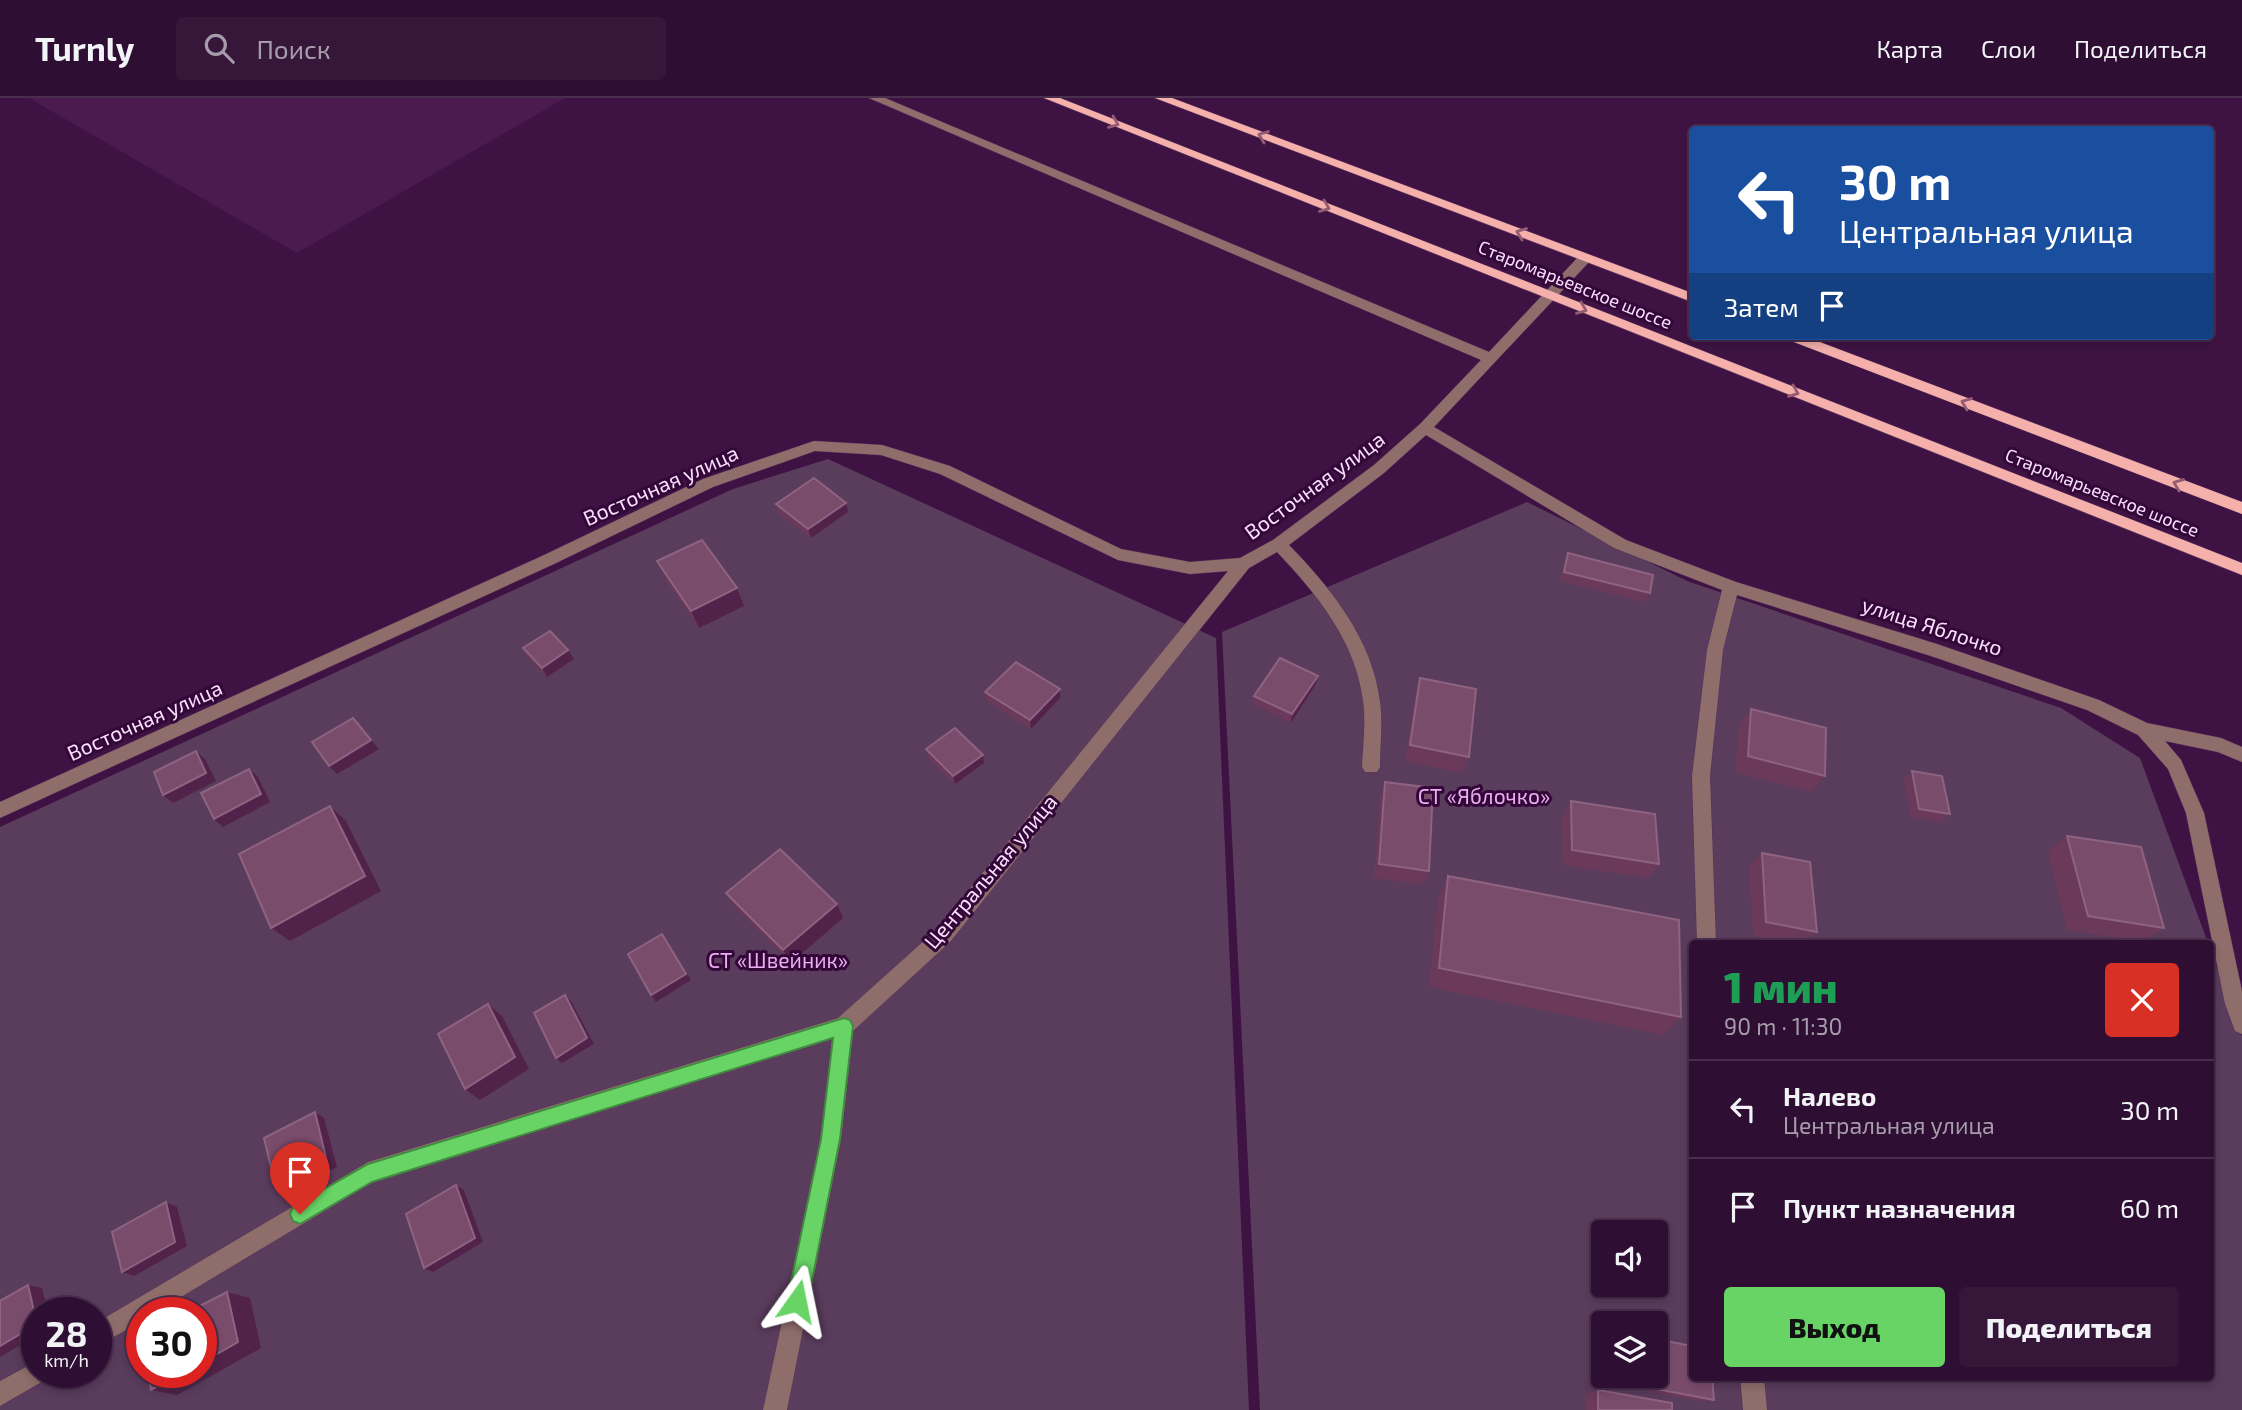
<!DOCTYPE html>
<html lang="ru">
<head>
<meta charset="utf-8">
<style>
  body { margin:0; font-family:"Exo 2",sans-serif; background:#36173a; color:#f1f3f6; height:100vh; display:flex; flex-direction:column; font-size:26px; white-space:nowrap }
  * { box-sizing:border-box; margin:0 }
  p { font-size:23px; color:#a79cac }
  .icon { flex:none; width:38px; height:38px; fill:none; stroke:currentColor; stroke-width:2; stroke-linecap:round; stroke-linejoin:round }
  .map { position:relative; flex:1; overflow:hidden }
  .details { position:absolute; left:1689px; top:842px; width:525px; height:441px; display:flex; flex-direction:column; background:#2e0e32; border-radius:7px; box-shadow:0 4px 10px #0003,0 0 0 2px #492e4d }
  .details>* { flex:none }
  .hud { position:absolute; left:1689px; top:28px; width:525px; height:214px; border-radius:7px; box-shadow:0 4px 10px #0003,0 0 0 2px #492e4d; background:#1a4fa0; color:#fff; overflow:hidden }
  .tools { position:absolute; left:1591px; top:1122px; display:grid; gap:14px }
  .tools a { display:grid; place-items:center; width:77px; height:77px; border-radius:7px; background:#2e0e32; box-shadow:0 4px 10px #0003,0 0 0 2px #492e4d; font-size:35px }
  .speed { position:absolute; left:21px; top:1199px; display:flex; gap:14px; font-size:35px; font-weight:700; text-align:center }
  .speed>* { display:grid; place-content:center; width:91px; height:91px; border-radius:50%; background:#2e0e32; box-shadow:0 4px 10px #0003,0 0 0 2px #492e4d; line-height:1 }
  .speed small { font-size:18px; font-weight:400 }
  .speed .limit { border:10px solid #d22; background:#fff; color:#111 }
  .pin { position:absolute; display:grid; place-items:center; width:60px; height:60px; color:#fff; margin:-72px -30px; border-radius:50% 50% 50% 0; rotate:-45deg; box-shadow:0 0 7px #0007 }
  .pin .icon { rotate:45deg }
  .me { position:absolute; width:77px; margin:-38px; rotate:12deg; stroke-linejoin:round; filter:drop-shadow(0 0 5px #0008) }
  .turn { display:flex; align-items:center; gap:24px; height:147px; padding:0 35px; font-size:32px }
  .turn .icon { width:91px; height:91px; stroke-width:2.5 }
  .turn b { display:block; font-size:49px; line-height:60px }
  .then { display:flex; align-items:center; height:66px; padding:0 35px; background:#0003; gap:14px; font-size:26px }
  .round { display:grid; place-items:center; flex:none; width:74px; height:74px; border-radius:7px; background:#36173a }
  .overview { display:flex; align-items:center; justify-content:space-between; height:119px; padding:0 35px }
  h1 { font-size:42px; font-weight:800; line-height:52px; color:#1e9e55 }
  .cta { display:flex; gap:14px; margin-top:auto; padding:14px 35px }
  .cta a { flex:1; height:80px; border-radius:7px; background:#68d465; color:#111; font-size:28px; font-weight:800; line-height:80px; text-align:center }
  .cta a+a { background:#36173a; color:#f1f3f6 }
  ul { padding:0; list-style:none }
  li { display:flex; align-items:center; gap:21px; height:98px; padding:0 35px; border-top:2px solid #492e4d }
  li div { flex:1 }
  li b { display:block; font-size:26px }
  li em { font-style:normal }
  header { display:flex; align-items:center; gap:42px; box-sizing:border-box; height:98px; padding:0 35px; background:#2e0e32; border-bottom:2px solid #492e4d }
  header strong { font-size:33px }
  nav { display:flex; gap:38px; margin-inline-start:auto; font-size:24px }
  .search { width:490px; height:63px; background:#36173a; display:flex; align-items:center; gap:18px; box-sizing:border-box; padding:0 24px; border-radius:7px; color:#a79cac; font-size:26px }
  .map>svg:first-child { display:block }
  .built { fill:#4b1b50 }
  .green { fill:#5a3c5d; fill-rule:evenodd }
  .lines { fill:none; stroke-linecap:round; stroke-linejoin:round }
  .minor-casing { stroke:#58305d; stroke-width:1 }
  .major-casing { stroke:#58305d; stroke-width:1 }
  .minor { fill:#8e6d6a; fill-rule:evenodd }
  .major { fill:#f5b0ac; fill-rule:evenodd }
  .wall { fill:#6b3a5a }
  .shaded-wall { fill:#52234a }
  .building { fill:#7a4c6c; stroke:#8e6382; stroke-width:2 }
  .oneway { stroke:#945c72 }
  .route { fill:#68d465; stroke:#448a42; stroke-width:2 }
  .labels { text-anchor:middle; stroke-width:6; stroke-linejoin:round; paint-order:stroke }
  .far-street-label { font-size:18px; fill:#fae0fd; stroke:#330838 }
  .street-label { font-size:21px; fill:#fae0fd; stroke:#330838 }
  .park-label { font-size:21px; fill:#ebaef1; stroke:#330838 }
</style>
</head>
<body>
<header>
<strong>Turnly</strong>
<div class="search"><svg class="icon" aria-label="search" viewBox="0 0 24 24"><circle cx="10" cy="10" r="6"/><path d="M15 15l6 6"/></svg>Поиск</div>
<nav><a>Карта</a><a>Слои</a><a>Поделиться</a></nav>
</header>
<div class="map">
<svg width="2242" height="1312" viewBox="0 0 2242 1312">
  <rect width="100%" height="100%" fill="#3e1343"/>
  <!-- built -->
  <path class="built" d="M29,0H565L297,155Z"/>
  <!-- green -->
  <g class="green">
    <path d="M828,361L1216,540L1249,1312H0V729L733,391ZM37,1214H96V1274H37ZM142,1214H201V1274H142Z"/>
    <path d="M1527,404L1687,483L2061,610L2140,660L2208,845H1692V1279H2210V851L2242,938V1312H1260L1222,534ZM1603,1134H1656V1186H1603ZM1603,1225H1656V1278H1603Z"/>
  </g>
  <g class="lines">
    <!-- minor casing -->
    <g class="minor-casing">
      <g id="minor">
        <path d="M869,0H885L1489,254L1580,157H1590V163L1434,329L1626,442L1736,484L1937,546L2099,602L2147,625L2221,640L2242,649V664L2218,654L2165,643L2181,662L2204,715L2242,893V936L2235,933L2225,906L2186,715L2168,671L2138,637L2087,612L1934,559L1737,497L1723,552L1710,678L1716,845H1697L1692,678L1707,552L1722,492L1614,450L1426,337L1384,375L1289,447C1331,490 1373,542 1380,604C1383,625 1380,647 1380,669L1377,674H1365L1362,669C1363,647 1366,625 1363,603C1356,544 1317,496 1277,454L1249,470L950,844L853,933L841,1041L787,1312H763L821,1041L832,941L373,1084L156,1214H142V1223L96,1249V1225L368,1064L838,920L936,832L1228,473L1190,476L1118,462L940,376L881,357L815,353L713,389L554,466L0,720V704L542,458L703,381L814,343L882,347L950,368L1121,451L1190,464L1240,460L1273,442L1374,367L1420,326L1481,262Z"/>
        <path d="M37,1263V1274H49L45,1282L0,1308V1283Z"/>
        <path d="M1740,1279H1764L1767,1312H1743Z"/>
      </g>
    </g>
    <!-- major casing -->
    <g class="major-casing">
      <g id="major">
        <path d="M1044,0H1060L2242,465V477Z"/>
        <path d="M1155,0H1172L1692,195V204Z"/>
        <path d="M1784,238H1804L2242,404V416L1786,241Z"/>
      </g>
    </g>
    <!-- minor -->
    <use href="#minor" class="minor"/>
    <!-- major -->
    <use href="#major" class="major"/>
  </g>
  <!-- wall -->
  <g class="wall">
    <path d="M846,405L848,414L811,440L779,416L776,406Z"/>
    <path d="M1568,455L1650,495L1645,504L1560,483L1564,465Z"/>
    <path d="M657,463L737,490L744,508L699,530L665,481Z"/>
    <path d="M523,550L568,552L574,561L547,579L528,559Z"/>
    <path d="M1420,580L1469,659L1462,675L1405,663L1415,597Z"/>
    <path d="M1316,586L1291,625L1253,606L1254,598Z"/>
    <path d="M985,594L1060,600L1031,631L987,603Z"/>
    <path d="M1751,611L1825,678L1811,694L1735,674L1739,627Z"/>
    <path d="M926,651L983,657L984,665L955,686L928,660Z"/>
    <path d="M1912,673L1950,716L1941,724L1911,719L1904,681Z"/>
    <path d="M1385,684L1429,773L1423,787L1374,780L1380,699Z"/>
    <path d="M1571,703L1659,766L1648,780L1563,767L1562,719Z"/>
    <path d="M2067,738L2164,830L2142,844L2067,832L2048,753Z"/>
    <path d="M1762,755L1817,834L1804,845H1789L1753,838L1749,769Z"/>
    <path d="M1448,778L1681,919L1663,937L1429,889L1438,799Z"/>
    <path d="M726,795L837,806L843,820L791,865L735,809Z"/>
    <path d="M1648,1278H1656L1714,1302L1706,1304L1648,1294Z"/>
    <path d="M1598,1292L1672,1312H1586L1585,1296Z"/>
  </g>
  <!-- shaded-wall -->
  <g class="shaded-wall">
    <path d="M846,405L848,414L811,440L808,431Z"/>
    <path d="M737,490L744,508L699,530L691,513Z"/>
    <path d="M568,552L574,561L547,579L542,570Z"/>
    <path d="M1318,578L1316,586L1291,625L1292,616Z"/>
    <path d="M1060,591V600L1031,631L1030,622Z"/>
    <path d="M353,620L379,651L337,676L329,668Z"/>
    <path d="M196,653L205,661L216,683L173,705L163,697Z"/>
    <path d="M983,657L984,665L955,686L953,678Z"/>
    <path d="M249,671L258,679L270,704L223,729L214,721Z"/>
    <path d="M330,708L346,723L381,793L290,843L271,830Z"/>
    <path d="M837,806L843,820L791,865L783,852Z"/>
    <path d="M662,836L691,882L656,904L651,897Z"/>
    <path d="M565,897L571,903L594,946L562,965L556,960Z"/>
    <path d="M488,906L502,918L529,971L480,1002L465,991Z"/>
    <path d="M315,1014L324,1020L337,1069L287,1094L276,1090Z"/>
    <path d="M456,1087L464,1092L483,1144L433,1174L424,1170Z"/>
    <path d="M166,1104L177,1109L187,1148L134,1178L122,1174Z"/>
    <path d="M28,1187L42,1190L48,1214H37V1223Z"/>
    <path d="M227,1194L250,1200L261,1250L177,1297L151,1292L184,1274H201V1265Z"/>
    <path d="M37,1226V1237L0,1259V1248Z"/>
  </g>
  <!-- building -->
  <g class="building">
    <path d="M814,380L846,405L808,431L776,406Z"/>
    <path d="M702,442L737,490L691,513L657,463Z"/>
    <path d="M1568,455L1653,477L1650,495L1564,474Z"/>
    <path d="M550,533L568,552L542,570L523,550Z"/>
    <path d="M1280,560L1318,578L1292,616L1254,598Z"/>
    <path d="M1016,564L1060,591L1030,622L985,594Z"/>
    <path d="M1420,580L1476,591L1469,659L1410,647Z"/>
    <path d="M1751,611L1826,630L1825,678L1748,658Z"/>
    <path d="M353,620L371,642L329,668L312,644Z"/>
    <path d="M955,630L983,657L953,678L926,651Z"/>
    <path d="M196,653L206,675L163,697L154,674Z"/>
    <path d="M249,671L261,696L214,721L201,695Z"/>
    <path d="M1912,673L1942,678L1950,716L1919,711Z"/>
    <path d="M1385,684L1433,690L1429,773L1379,766Z"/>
    <path d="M1571,703L1655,716L1659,766L1572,752Z"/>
    <path d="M330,708L365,778L271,830L239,756Z"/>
    <path d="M2067,738L2141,749L2164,830L2088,818Z"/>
    <path d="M780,751L837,806L783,852L726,795Z"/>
    <path d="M1762,755L1810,764L1817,834L1766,824Z"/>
    <path d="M1448,778L1679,822L1681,919L1439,870Z"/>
    <path d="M662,836L686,876L651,897L628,856Z"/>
    <path d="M565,897L587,940L556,960L534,915Z"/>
    <path d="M488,906L515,959L465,991L438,936Z"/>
    <path d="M315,1014L327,1064L276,1090L264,1040Z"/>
    <path d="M456,1087L475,1140L424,1170L406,1116Z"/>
    <path d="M166,1104L175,1144L122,1174L112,1134Z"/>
    <path d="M28,1187L37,1226L0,1248V1203Z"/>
    <path d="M227,1194L238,1244L201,1265V1214H188Z"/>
    <path d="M1656,1241L1692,1248V1279H1712L1714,1302L1656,1291Z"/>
    <path d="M148,1274H184L151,1292Z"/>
    <path d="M1598,1292L1672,1305V1312H1598Z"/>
  </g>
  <!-- one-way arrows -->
  <defs><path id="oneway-chevron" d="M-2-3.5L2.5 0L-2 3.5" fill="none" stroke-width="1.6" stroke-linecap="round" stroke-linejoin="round" transform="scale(1.75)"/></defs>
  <g class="oneway">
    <use href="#oneway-chevron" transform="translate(1114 25) rotate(22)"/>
    <use href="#oneway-chevron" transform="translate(1263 38) rotate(-159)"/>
    <use href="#oneway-chevron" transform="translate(1325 109) rotate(22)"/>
    <use href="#oneway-chevron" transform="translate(1521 135) rotate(-159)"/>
    <use href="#oneway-chevron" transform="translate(1582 211) rotate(22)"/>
    <use href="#oneway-chevron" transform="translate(1794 294) rotate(22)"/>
    <use href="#oneway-chevron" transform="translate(1966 305) rotate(-159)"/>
    <use href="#oneway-chevron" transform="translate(2178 386) rotate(-159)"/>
  </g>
  <!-- route -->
  <path class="route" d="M844,920L850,922L853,928L840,1041L808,1203L805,1211L797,1214L790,1211L787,1203L821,1041L833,940L372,1084L300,1126L293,1123L290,1116L293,1109L368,1066Z"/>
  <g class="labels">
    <!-- far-street labels -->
    <g class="far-street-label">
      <text transform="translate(1575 187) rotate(22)" y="6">Старомарьевское шоссе</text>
      <text transform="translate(2102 395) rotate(22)" y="6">Старомарьевское шоссе</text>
    </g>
    <!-- street labels -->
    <g class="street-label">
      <text transform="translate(661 388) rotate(-24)" y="7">Восточная улица</text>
      <text transform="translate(1315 388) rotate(-36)" y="7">Восточная улица</text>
      <text transform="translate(1932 529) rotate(18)" y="7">улица Яблочко</text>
      <text transform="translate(145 623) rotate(-24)" y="7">Восточная улица</text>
      <text transform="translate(991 774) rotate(-50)" y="7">Центральная улица</text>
    </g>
    <!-- park labels -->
    <g class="park-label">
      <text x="1484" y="706">СТ «Яблочко»</text>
      <text x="778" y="870">СТ «Швейник»</text>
    </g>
  </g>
</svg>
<div class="tools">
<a><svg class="icon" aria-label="sound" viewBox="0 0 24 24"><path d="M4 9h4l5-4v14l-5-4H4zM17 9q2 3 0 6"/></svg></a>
<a><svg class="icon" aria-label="layers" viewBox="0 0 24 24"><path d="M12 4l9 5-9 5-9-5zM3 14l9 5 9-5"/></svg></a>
</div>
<div class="speed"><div>28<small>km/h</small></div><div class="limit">30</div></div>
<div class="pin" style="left:300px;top:1116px;background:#d93025"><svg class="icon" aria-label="arrive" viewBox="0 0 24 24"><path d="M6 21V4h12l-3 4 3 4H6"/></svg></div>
<svg class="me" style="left:797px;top:1203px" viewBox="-20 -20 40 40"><path d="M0-17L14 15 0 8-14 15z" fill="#68d465" stroke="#fff" stroke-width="4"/></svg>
<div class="hud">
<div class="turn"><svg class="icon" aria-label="left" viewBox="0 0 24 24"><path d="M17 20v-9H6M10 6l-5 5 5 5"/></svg><div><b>30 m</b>Центральная улица</div></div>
<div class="then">Затем<svg class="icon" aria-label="arrive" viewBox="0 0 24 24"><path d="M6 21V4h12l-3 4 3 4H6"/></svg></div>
</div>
<section class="details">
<div class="overview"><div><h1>1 мин</h1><p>90 m · 11:30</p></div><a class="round" style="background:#d93025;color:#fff"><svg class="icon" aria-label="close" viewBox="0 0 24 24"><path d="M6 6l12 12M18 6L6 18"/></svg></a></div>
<ul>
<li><svg class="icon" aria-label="left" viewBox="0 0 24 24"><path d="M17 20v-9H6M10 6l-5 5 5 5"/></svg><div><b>Налево</b><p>Центральная улица</p></div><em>30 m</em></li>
<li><svg class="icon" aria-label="arrive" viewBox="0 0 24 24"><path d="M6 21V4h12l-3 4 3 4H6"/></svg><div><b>Пункт назначения</b></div><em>60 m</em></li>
</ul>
<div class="cta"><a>Выход</a><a>Поделиться</a></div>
</section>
</div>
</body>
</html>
